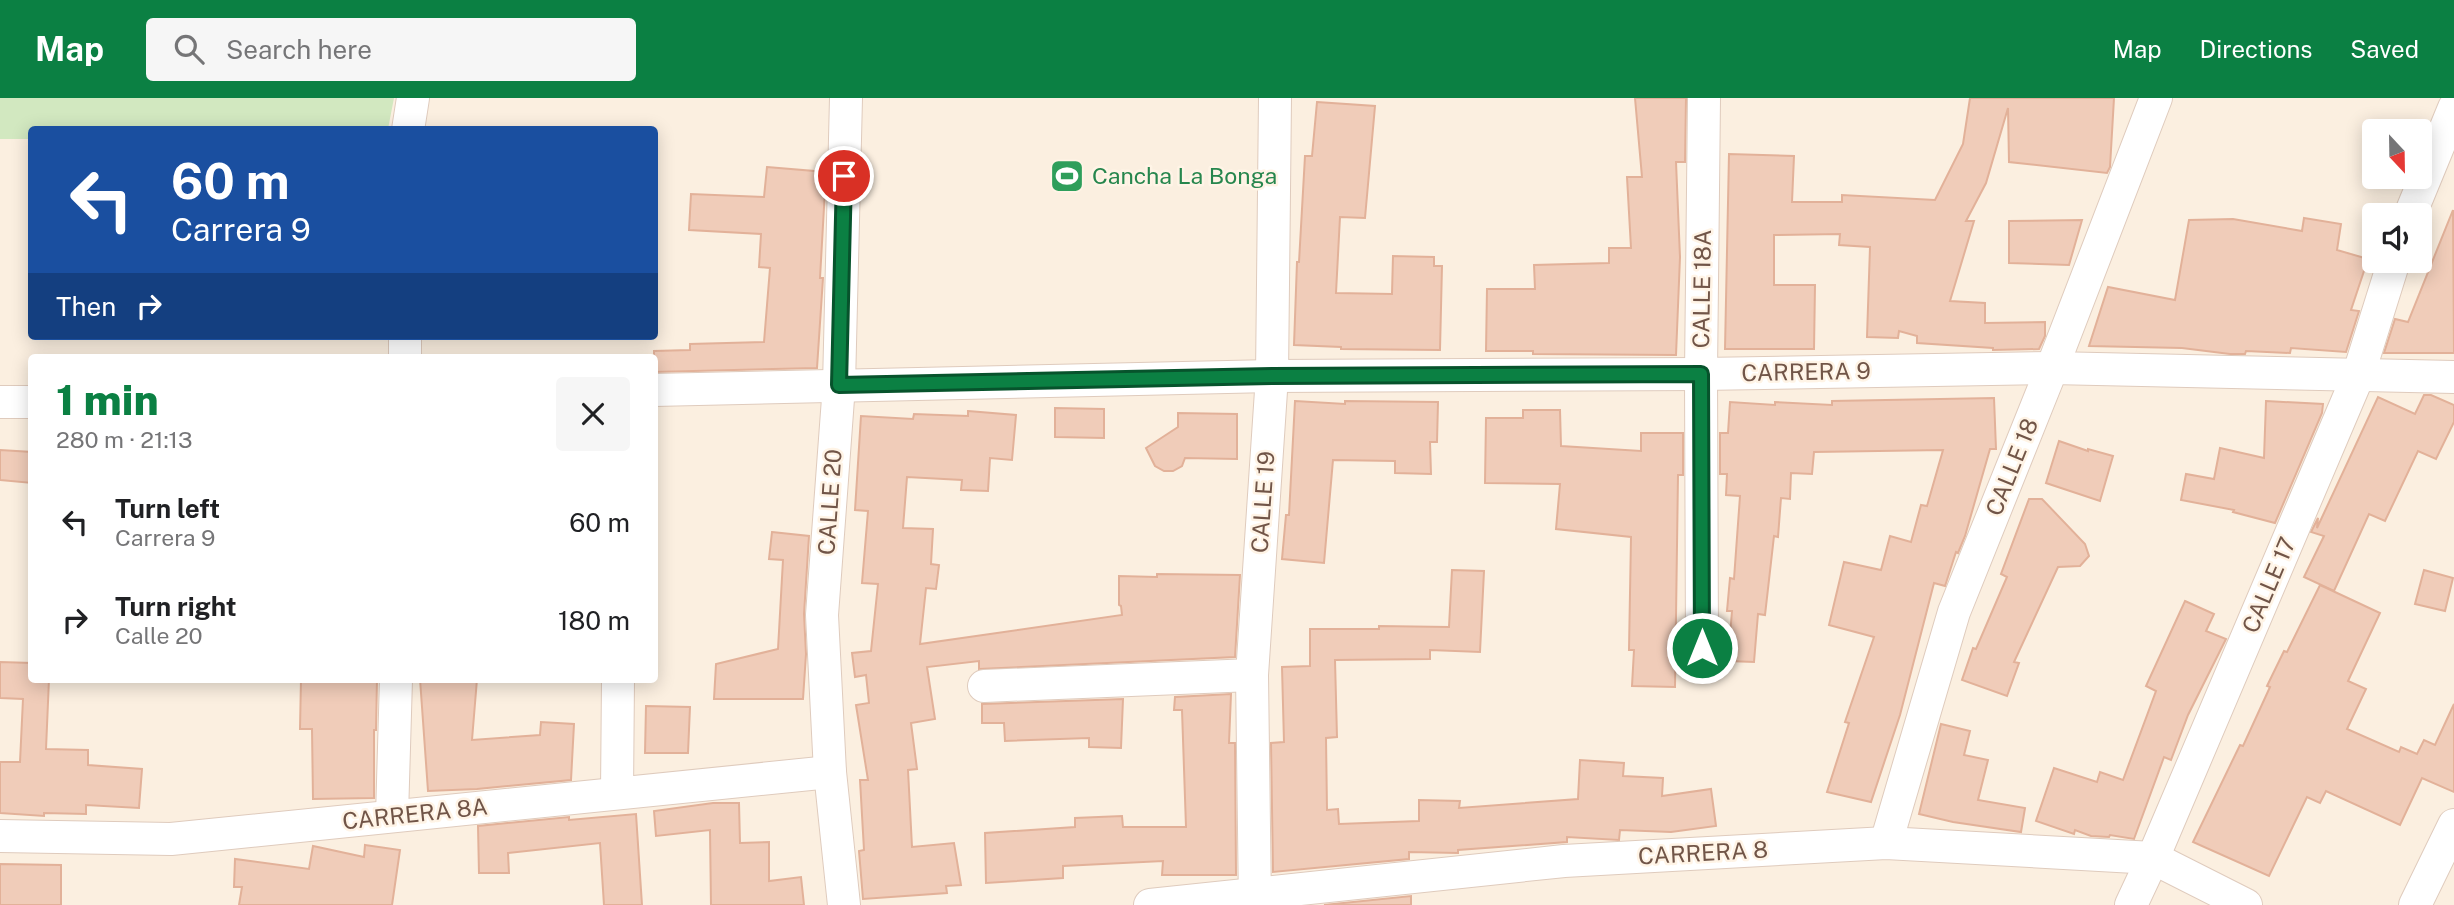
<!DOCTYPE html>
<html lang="en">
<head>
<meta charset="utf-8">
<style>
  body { margin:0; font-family:"Public Sans",sans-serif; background:#f6f6f6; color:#202124; height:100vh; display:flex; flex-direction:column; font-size:26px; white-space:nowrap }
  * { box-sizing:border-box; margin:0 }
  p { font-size:23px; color:#757577 }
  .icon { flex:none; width:38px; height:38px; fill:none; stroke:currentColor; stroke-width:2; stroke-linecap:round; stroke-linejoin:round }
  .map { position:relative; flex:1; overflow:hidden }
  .panel { position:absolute; left:28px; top:256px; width:630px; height:329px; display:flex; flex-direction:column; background:#fff; border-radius:7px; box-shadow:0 4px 18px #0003 }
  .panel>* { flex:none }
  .hud { position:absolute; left:28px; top:28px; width:630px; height:214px; border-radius:7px; box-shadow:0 4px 18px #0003; background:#1a4fa0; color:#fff; overflow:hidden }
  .needle { width:46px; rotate:158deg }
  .tools { position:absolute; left:2362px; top:21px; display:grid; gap:14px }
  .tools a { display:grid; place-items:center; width:70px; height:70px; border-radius:7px; background:#fff; box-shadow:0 4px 18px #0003; font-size:35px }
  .pin { position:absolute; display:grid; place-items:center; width:60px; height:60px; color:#fff; margin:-30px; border:4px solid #fff; border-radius:50%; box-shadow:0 2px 7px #0007 }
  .me { position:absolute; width:77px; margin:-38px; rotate:0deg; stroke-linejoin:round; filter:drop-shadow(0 0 5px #0008) }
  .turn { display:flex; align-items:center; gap:24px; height:147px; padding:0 28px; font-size:32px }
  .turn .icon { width:91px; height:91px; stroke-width:2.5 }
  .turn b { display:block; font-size:49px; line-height:60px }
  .then { display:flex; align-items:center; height:66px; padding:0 28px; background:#0003; gap:14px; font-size:26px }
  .round { display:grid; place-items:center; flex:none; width:74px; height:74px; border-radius:7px; background:#f6f6f6 }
  .summary { display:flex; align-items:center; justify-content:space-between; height:119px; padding:0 28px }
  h1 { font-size:42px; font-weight:800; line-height:52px; color:#0b8043 }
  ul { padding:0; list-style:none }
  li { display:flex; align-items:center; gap:21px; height:98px; padding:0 28px }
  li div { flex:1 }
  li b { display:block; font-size:26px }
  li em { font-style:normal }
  header { display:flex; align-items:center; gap:42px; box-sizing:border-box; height:98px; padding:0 35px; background:#0b8043; color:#fff }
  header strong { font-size:33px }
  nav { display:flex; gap:38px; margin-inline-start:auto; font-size:24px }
  .search { width:490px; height:63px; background:#f6f6f6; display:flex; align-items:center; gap:18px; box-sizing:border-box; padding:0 24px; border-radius:7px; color:#757577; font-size:26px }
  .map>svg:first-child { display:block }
  .green { fill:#d2e8c0 }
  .building { fill:#f0ccb9; stroke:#e2b199; stroke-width:2 }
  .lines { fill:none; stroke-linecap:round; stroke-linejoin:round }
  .minor-casing { stroke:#dfcbbd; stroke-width:34 }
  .minor { stroke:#fff; stroke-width:32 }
  .route-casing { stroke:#07532c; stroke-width:18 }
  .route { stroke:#0b8043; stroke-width:12 }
  .labels { text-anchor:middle; stroke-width:5; stroke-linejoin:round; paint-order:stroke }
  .leisure-label { font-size:23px; fill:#27864d; stroke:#fff4e6; text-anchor:start }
  .street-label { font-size:23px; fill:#715548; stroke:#fff4e6 }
</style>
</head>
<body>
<header>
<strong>Map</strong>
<div class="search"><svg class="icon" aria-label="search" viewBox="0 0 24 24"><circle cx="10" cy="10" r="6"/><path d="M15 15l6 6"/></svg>Search here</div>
<nav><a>Map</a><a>Directions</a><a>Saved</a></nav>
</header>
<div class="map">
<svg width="2454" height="807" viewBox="0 0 2454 807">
  <rect width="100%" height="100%" fill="#fbefe0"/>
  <!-- green -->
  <path class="green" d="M0,0H394L388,31L32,32L31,41H0Z"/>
  <!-- building -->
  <g class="building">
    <path d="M1635,0H1686L1685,64H1676L1680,159L1676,257L1533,256V253H1486L1487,191H1535L1534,167L1609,165V150H1631L1627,79H1642Z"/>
    <path d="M1970,0H2114L2110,69L2107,75L2009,64L2008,10L1986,85L1966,123H1974L1950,203L1985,205V225L2045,224V238L2039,251L1993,252V250L1917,245V238L1899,233L1898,240L1867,239L1870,149L1839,147L1840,136L1774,137V187H1815L1814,251H1725L1729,56L1794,58L1792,104H1842V97L1935,102L1963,46Z"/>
    <path d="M1317,4L1375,8L1365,120L1340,119L1336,195L1392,196L1393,158L1434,159V168H1442L1440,252L1341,251V249L1294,247L1297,164H1299L1305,58H1312Z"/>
    <path d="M767,69L826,74L820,180H823L817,270L654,274V253L690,252V246L764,244L770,170L759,169L761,136L689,132L691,96L764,99Z"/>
    <path d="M2453,112L2454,255H2384L2395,221L2408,224Z"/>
    <path d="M2304,120L2341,126L2337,152L2368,161L2351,212L2359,213L2346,254L2291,250L2290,255L2246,253L2245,256H2230L2182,250L2089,248L2108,189L2175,202L2189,122L2233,121L2302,133Z"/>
    <path d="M2082,122L2069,167L2009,165V123Z"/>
    <path d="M2424,297H2431L2454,307V324L2436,361L2418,353L2385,423L2369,416L2334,493L2304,479L2324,438L2311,434L2318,420L2317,430L2378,299L2415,316Z"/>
    <path d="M1994,300L1996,351H1990L1965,438L1958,455L1956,454L1945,488L1934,485L1900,617L1871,704L1827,694L1849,625L1845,624L1874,539L1829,527L1844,464L1881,472L1890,438L1911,444L1921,407L1927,408L1943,352L1814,354L1812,376L1791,375L1790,401L1781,400L1778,439L1774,438L1765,517L1758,516L1754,564L1728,563L1732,513H1727L1730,480L1734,481L1740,398L1726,397L1727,376H1720V335H1728L1730,304L1775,307V304L1832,307V303Z"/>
    <path d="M1295,303L1345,306V303L1438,304L1437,344H1430L1431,376L1395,375V363L1333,362L1324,465L1282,461L1286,417H1289Z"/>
    <path d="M2266,303L2323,306L2322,315L2275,425L2233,414L2234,412L2181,402L2186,376L2214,381L2220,350L2264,360Z"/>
    <path d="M1055,310L1104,311V340L1055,339Z"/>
    <path d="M1523,312H1560L1561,348L1641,353V335H1683V377H1678L1675,589L1632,588L1634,552H1629L1631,439L1556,431L1560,386L1485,385L1486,320H1523Z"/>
    <path d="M968,313L1016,317L1012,362L990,360L988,393L961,392L962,382L907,379L903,430L933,431L931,466L939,467L936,491L926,490L920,546L1122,517L1121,508L1119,507V478L1157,479V476L1240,477L1235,559L979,571V563L927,569L935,621L911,625L917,671L908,672L912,749L954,745L961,787L946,788L947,795L863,801L859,753L864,752L860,682H868L856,607L869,605L866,577L855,579L852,555L871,553L878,486L862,485L868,413L855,412L861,318L913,321L914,316L968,318Z"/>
    <path d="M1178,315L1237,316V361L1185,360L1182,368L1173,373H1164L1155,368L1146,350L1178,329Z"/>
    <path d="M2059,343L2088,353V351L2113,358L2100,403L2046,385Z"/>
    <path d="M0,352L32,354V385L0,382Z"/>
    <path d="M2029,401H2042L2085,446L2089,458L2080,468L2058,469L2014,564L2019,565L2007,598L1962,582L1973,550L1976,551L2007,479L2001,476Z"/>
    <path d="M772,434L809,438L804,516L806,556L803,601H714L716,566L778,551L783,462L769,461Z"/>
    <path d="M1452,472L1484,473L1480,554L1430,552V561L1335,562L1337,639L1326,640L1327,712L1338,711L1339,726L1419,723V702L1460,703L1459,710L1578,701L1580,662L1624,665L1623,678L1663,680L1662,698L1711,691L1716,728L1671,734L1620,732L1619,742L1567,739V744L1458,752V755L1409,754V761L1273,774L1271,645L1284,644L1282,569L1310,568V531H1379V528L1449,529Z"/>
    <path d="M2424,472L2453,480L2445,513L2415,506Z"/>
    <path d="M2320,487L2380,515L2348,583L2366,591L2347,631L2399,654L2401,649L2417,656L2424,642L2435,647L2454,606V694L2422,680L2400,727L2326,693L2320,705L2307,699L2269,778L2193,744L2240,647L2243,648L2270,589L2267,588L2284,553L2287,554Z"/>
    <path d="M2185,503L2214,516L2206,533L2226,541L2188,617L2171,662L2164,659L2134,741L2110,737L2109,739L2091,738L2075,732L2074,736L2036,723L2054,670L2097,684L2100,674L2123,682L2156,593L2146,588Z"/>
    <path d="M0,564L32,565V581H49L46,651L88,652V667L142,671L139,710L86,707V716L44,715V718L0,715V664H20L23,601L0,600Z"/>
    <path d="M301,581H377L376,632H374V700L313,701L312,631H300Z"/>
    <path d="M420,581H477L472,642L540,637L541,624L574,626L571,682L477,691L428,693Z"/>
    <path d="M1231,596L1229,645H1235L1236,777H1162L1163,763L1063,768V780L986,785L985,735L1075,729V720L1122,718L1123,729H1186L1182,612H1174L1175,599Z"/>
    <path d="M1123,601L1121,650L1089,649V640L1005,643L1004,625H982V606Z"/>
    <path d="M646,608L690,609L688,655H645Z"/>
    <path d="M1941,626L1970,633L1964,657L1988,662L1978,702L2025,710L2021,734L1953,724L1919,716Z"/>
    <path d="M713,705H739L740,745L769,744V783L801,779L804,807H711L710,732L656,738L654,713Z"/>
    <path d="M636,716L642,807H604L600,745L508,755L509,775H479L478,728L569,719V722Z"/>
    <path d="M365,747L400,752L392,807H239L242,789H234L235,761L309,771L313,748L364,759Z"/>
    <path d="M0,766L61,767V807H0Z"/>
    <path d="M1411,798V807H1324Z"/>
  </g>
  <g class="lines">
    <!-- minor casing -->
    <g class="minor-casing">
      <g id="minor">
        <path d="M408,32L413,0"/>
        <path d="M2410,117L2454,10"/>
        <path d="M405,259V238"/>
        <path d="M654,292L1272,278L1701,276L2052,270L2454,279"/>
        <path d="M0,304H32"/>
        <path d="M1702,549L1701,276L1704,0"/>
        <path d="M984,588L1252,577"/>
        <path d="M617,695L618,581"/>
        <path d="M392,718L396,581"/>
        <path d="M0,738L171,741L830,674"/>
        <path d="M1886,745L1954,514L2052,270L2156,0"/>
        <path d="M844,807L830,674L822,517L839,287L846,0"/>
        <path d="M1150,807L1564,763L1886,745L2153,760L2246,807"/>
        <path d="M1255,807L1252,577L1272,278L1275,0"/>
        <path d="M2131,807L2153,760L2358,278L2394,163"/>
        <path d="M2415,807L2454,727"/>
      </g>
    </g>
    <!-- minor -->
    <use href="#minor" class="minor"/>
  </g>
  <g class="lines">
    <!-- route casing -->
    <g class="route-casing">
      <path id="route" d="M844,78L839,287L1272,278L1701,276L1702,550"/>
    </g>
    <!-- route -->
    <use href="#route" class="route"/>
  </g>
  <!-- icons -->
  <defs>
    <g id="stadium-square" transform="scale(1.75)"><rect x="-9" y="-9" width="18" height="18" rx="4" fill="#2e9e5b" stroke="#fff4e6"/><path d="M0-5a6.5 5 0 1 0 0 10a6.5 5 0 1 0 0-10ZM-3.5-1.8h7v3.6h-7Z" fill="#fff"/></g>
  </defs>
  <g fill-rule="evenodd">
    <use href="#stadium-square" x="1067" y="78"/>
  </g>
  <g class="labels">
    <!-- leisure labels -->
    <g class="leisure-label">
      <text x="1092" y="86">Cancha La Bonga</text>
    </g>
    <!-- street labels -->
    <g class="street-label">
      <text transform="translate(1702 191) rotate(-89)" y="8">CALLE 18A</text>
      <text transform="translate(1806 274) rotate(-1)" y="8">CARRERA 9</text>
      <text transform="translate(2012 369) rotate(-68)" y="8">CALLE 18</text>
      <text transform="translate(830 404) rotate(-86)" y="8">CALLE 20</text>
      <text transform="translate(1263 404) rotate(-86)" y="8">CALLE 19</text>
      <text transform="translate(2269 487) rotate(-67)" y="8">CALLE 17</text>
      <text transform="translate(415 716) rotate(-6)" y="8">CARRERA 8A</text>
      <text transform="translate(1703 755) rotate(-3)" y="8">CARRERA 8</text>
    </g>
  </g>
</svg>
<div class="tools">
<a><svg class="needle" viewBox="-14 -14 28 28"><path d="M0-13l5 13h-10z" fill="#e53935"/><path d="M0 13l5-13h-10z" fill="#757577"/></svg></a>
<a><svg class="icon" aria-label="sound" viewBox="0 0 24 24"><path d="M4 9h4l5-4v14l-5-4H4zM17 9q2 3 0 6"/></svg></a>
</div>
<div class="pin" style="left:844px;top:78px;background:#d93025"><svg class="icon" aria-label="arrive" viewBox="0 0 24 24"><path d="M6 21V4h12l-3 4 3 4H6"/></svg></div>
<svg class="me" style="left:1702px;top:550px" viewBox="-20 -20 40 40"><circle r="17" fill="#0b8043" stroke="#fff" stroke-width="3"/><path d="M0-11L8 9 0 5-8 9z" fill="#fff"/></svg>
<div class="hud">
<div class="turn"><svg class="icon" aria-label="left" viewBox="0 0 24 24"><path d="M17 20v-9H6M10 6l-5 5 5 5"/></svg><div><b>60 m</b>Carrera 9</div></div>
<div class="then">Then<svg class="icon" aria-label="right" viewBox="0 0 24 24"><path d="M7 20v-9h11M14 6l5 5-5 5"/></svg></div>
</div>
<section class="panel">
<div class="summary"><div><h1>1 min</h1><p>280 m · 21:13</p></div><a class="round"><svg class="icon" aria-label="close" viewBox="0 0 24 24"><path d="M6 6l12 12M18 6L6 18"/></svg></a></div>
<ul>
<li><svg class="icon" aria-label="left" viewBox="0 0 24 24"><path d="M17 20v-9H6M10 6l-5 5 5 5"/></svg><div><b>Turn left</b><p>Carrera 9</p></div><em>60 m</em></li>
<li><svg class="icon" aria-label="right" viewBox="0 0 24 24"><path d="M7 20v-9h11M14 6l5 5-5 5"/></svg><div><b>Turn right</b><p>Calle 20</p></div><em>180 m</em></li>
</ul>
</section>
</div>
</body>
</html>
